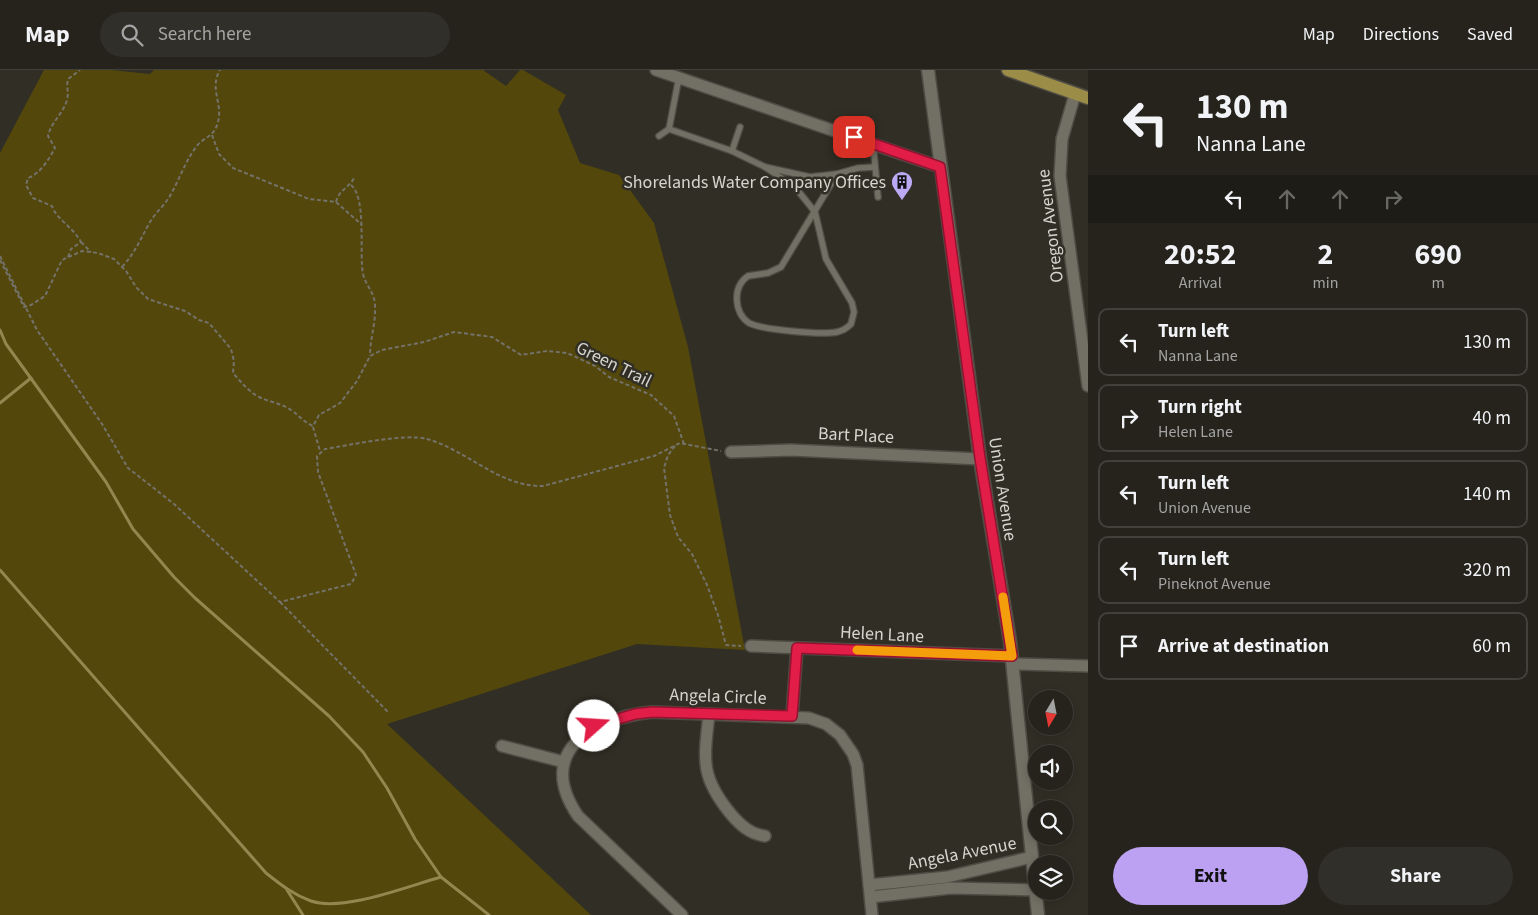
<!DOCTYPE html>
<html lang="en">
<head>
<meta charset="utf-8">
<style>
  body { margin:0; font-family:"Source Sans 3",sans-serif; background:#312f29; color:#f1f3f6; height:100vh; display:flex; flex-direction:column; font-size:19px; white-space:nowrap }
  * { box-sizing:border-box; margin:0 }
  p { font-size:16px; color:#a3a4a3 }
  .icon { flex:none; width:28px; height:28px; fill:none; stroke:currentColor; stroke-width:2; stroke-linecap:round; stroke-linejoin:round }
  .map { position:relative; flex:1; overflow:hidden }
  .drawer { display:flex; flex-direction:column; background:#25231c; width:450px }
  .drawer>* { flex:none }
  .banner { background:#25231c; color:#f1f3f6; overflow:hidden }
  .needle { width:32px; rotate:190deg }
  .controls { position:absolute; left:1028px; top:620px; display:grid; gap:10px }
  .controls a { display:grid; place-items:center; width:45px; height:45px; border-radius:50%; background:#25231c; box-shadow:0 2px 8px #0003,0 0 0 1px #42403b; font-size:25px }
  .pin { position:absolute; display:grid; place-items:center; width:42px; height:42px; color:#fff; margin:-21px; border-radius:10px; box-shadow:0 2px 8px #0006 }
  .me { position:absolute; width:55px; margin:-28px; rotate:71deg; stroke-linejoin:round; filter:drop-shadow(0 0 4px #0008) }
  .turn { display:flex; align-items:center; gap:18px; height:105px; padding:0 25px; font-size:22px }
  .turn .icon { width:65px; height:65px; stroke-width:2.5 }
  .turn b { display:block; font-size:35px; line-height:42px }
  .lanes { display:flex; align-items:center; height:48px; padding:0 25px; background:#0003; justify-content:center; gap:25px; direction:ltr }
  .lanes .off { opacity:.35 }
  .eta { display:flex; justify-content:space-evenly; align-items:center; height:85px; text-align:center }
  .eta b { font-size:30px; font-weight:700; line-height:35px }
  .primary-button { display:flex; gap:10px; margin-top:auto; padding:10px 25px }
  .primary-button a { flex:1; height:58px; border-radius:30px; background:#bca0f2; color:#111; font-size:20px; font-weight:700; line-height:58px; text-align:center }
  .primary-button a+a { background:#312f29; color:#f1f3f6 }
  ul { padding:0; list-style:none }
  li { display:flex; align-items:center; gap:15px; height:68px; margin:0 10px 8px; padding:0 15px; border:2px solid #42403b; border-radius:10px }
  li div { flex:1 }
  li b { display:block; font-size:19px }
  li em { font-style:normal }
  header { display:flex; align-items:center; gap:30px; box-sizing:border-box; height:70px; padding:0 25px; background:#25231c; border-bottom:1px solid #42403b }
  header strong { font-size:24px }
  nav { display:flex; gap:28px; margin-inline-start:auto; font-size:18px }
  .search { width:350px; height:45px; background:#312f29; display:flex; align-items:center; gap:12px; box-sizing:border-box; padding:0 18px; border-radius:28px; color:#a3a4a3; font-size:19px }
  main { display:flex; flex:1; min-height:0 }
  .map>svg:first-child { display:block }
  .green { fill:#53470b }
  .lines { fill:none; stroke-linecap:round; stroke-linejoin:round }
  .stream { stroke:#92884f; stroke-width:3 }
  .service-casing { stroke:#4e4c44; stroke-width:8 }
  .minor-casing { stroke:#4e4c44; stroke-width:14 }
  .tertiary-casing { stroke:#4e4c44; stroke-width:15 }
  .primary-casing { stroke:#4e4c44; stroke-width:15 }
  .path { stroke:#74726a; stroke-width:2; stroke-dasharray:4 2.5; stroke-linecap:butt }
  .service { stroke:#726f64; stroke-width:5.5 }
  .minor { stroke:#726f64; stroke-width:11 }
  .tertiary { stroke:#726f64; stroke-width:12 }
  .primary { stroke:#9b8c47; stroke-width:12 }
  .route-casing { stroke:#92132f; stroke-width:12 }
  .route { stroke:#e11d48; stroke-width:9 }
  .slow { stroke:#f59e0b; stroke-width:9 }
  .labels { text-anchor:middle; stroke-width:5; stroke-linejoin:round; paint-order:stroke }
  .poi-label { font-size:18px; fill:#d5d4ce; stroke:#312f25; text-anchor:end }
  .street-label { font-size:18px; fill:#d5d4ce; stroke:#312f25 }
</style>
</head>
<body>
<header>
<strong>Map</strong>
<div class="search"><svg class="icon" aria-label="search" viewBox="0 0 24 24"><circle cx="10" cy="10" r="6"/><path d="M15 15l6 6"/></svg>Search here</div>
<nav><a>Map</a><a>Directions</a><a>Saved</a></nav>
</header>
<main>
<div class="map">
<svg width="1088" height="845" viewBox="0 0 1088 845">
  <rect width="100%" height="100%" fill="#312f25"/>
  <!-- green -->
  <path class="green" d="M44,0H111L150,4L154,0H483L506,16L520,0H523L566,25L558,40L580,93L619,105L654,153L688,277L745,580L637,574L387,654L591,845H0V83Z"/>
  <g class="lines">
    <!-- stream -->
    <g class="stream">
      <path d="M0,260L6,274L106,412L133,459L174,507L195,528L329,646L363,682L387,718L415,769L441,807L489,845"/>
      <path d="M0,333L31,308"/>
      <path d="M0,500L266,803C281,815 294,825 311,831C344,842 408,816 441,807"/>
      <path d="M287,820L303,845"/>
    </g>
    <!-- service casing -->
    <g class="service-casing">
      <g id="service">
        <path d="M669,59L679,7"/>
        <path d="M659,66L669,59L732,81L765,97L810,107L837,104"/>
        <path d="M873,73L878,127"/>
        <path d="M732,81L740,57"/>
        <path d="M765,97L795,117L815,142L826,189L852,233L854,242L851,254C847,258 842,261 837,262C821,265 763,260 749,253C734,243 732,217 748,206L768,203L781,197L837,104L858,98L875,97"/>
      </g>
    </g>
    <!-- minor casing -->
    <g class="minor-casing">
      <g id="minor">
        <path d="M656,0L940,97"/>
        <path d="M1075,24L1062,69L1060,106L1088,316"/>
        <path d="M731,382L791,380L980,389"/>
        <path d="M751,576L1012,586"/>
        <path d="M1013,594L1088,596"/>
        <path d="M709,644C704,690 700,706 730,743C740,755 750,764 765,766"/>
        <path d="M792,646L797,578"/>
        <path d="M502,676L564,692"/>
        <path d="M869,815L947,807L1032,787"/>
        <path d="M871,827L951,818L1036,820"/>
        <path d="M682,845L578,746C534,681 593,648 652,642L809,648L826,654L840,665L853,684L857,695L872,845"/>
      </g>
    </g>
    <!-- tertiary casing -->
    <g class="tertiary-casing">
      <path id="tertiary" d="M928,0L980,389L1010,571L1038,845"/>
    </g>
    <!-- primary casing -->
    <g class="primary-casing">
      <path id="primary" d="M1008,0L1088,28"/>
    </g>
    <!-- path -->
    <g class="path">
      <path d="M212,65L219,84L233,98L309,129L336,132L362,155"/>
      <path d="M351,115C367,128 359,184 363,204C366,216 375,223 375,236C376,252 370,269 370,286"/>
      <path d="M336,132C339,119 350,118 355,106"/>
      <path d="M81,172L91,182"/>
      <path d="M0,186L37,260L102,354L128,398L174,434L280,532L351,514L356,505L318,402L317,386L325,379C350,375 405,363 427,369C467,380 499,417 543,416L654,386L680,373L721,381"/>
      <path d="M68,187L71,179L81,172C73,157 56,149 52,136L33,128L26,115L28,108C40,104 49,89 55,78L48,66C51,52 63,44 67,30C69,23 66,16 68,9L80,0"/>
      <path d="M0,190L24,237L31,235L45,226L62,190L82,181L98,183L114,189L126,201L136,217L148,229L185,241L199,250L209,253L231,279L234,291L233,303C241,312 248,321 259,327C269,332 281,333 291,340C300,346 302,351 313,356L319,345L340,333L357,311L370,286L382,280L424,272L454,262L492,267L521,285L547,281L567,283L595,296L609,307L651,325L674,346L684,374"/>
      <path d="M122,197C135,183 141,168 150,152C156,142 166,134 171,124C180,108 185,92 196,77C204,66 214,68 218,52C223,33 209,19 220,0"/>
      <path d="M313,357L320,381"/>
      <path d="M675,376L668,385L664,398L670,445L678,467L692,484L707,515L718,545L726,575L741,576"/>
      <path d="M280,532L389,643"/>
    </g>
    <!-- service -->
    <use href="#service" class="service"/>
    <!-- minor -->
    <use href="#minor" class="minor"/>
    <!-- tertiary -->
    <use href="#tertiary" class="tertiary"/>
    <!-- primary -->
    <use href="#primary" class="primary"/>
  </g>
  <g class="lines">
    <!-- route casing -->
    <g class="route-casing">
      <path id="route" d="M594,656L635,644L652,642L792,646L797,578L1012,586L980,388L940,97L854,67"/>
    </g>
    <!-- route -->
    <use href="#route" class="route"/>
    <!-- slow -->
    <path class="slow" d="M857,580L1012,586L1003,527"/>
  </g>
  <!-- icons -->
  <defs>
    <g id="building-pin" transform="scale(1.125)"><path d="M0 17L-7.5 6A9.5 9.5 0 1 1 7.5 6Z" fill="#bcaaf5" stroke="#312f25"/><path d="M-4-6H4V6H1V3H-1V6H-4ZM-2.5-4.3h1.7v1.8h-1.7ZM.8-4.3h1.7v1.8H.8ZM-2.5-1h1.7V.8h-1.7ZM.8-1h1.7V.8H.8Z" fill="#111"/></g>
  </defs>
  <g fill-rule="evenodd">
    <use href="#building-pin" x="902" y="112"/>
  </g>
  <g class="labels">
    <!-- poi labels -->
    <g class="poi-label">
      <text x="886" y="118">Shorelands Water Company Offices</text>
    </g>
    <!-- street labels -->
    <g class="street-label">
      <text transform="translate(1050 156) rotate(-97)" y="6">Oregon Avenue</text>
      <text transform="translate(614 294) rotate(26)" y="6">Green Trail</text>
      <text transform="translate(856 365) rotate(3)" y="6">Bart Place</text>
      <text transform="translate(1003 419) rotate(81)" y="6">Union Avenue</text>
      <text transform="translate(882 564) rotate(3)" y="6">Helen Lane</text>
      <text transform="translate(718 626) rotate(2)" y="6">Angela Circle</text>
      <text transform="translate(962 783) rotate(-11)" y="6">Angela Avenue</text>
    </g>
  </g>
</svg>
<div class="controls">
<a><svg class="needle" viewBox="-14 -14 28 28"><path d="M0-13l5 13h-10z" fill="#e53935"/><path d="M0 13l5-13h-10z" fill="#a3a4a3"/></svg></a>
<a><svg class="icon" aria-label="sound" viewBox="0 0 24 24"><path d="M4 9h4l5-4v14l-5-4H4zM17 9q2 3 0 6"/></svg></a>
<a><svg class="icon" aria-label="search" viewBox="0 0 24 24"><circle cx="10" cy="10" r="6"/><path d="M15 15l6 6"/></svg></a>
<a><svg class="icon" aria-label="layers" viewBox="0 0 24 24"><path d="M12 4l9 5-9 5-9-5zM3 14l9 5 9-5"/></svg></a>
</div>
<div class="pin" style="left:854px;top:67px;background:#d93025"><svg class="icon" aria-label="arrive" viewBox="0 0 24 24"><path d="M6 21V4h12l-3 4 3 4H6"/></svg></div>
<svg class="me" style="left:594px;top:656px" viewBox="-20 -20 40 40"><circle r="19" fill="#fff"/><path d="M0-13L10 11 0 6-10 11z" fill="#e11d48"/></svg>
</div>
<section class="drawer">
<div class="banner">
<div class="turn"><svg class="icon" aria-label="left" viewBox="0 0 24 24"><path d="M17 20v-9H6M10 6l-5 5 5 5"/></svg><div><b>130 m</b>Nanna Lane</div></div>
<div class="lanes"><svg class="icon" aria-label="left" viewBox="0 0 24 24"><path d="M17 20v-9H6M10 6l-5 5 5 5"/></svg><svg class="icon off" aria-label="ahead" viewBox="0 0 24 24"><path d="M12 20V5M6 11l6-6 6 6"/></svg><svg class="icon off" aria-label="ahead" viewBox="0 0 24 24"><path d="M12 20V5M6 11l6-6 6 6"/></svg><svg class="icon off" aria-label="right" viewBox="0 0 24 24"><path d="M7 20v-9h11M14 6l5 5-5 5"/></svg></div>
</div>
<div class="eta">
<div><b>20:52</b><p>Arrival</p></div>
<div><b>2</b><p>min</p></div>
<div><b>690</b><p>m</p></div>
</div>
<ul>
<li><svg class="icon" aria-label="left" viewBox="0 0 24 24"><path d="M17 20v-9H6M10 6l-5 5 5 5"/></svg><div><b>Turn left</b><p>Nanna Lane</p></div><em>130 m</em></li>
<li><svg class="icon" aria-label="right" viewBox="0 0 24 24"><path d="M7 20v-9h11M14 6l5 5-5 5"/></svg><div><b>Turn right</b><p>Helen Lane</p></div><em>40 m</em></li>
<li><svg class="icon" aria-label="left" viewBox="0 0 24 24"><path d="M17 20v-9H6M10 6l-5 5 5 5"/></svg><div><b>Turn left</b><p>Union Avenue</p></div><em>140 m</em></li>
<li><svg class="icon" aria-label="left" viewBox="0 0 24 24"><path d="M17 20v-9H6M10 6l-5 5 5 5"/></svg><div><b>Turn left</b><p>Pineknot Avenue</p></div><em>320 m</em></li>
<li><svg class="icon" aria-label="arrive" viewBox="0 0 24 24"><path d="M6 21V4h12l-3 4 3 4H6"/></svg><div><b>Arrive at destination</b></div><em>60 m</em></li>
</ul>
<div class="primary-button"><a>Exit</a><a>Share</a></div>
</section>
</main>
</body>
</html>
